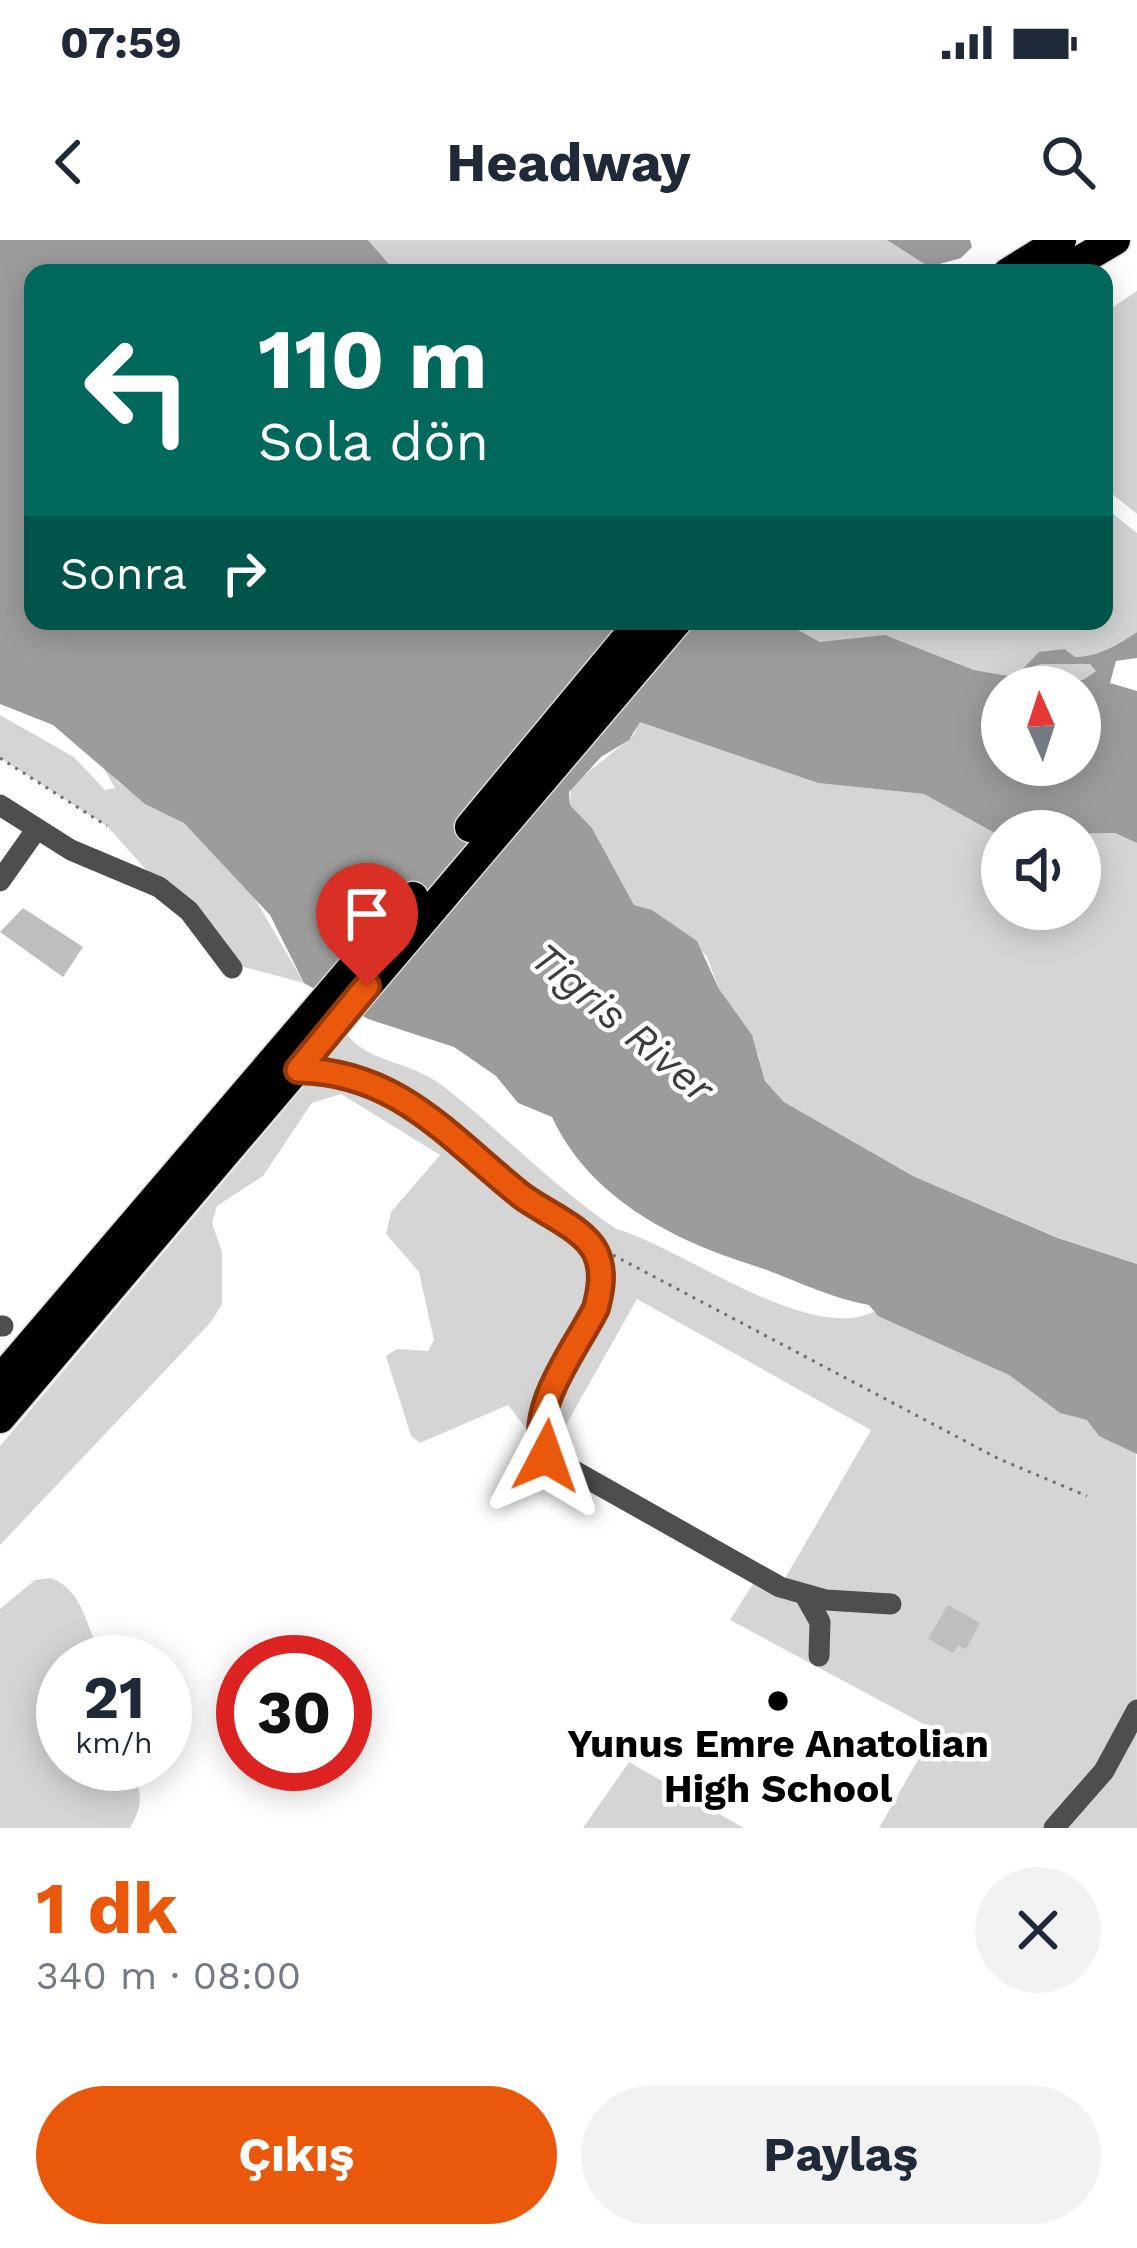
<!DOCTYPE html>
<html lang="tr">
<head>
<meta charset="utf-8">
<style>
  body { margin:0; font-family:"Work Sans",sans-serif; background:#f2f2f3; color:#1f2937; height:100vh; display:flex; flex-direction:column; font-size:45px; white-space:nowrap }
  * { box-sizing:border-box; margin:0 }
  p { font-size:39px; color:#747a83 }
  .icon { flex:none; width:66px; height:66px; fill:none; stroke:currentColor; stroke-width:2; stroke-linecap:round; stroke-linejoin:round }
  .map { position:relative; height:1588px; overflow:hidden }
  .panel { display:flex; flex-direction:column; background:#fff; flex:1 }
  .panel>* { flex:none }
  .banner { position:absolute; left:24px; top:24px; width:1089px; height:366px; border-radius:24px; box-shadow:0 6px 30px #0003; background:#00695c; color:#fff; overflow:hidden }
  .needle { width:78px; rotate:357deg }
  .controls { position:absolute; left:981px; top:426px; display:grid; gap:24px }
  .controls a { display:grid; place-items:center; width:120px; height:120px; border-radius:50%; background:#fff; box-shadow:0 6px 30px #0003; font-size:60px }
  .speed { position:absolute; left:36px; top:1395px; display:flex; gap:24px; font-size:60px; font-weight:700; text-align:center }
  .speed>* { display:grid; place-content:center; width:156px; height:156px; border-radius:50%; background:#fff; box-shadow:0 6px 30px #0003; line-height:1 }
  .speed small { font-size:30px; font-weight:400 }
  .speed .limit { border:18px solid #d22; background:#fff; color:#111 }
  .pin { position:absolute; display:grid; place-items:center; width:102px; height:102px; color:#fff; margin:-123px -51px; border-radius:50% 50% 50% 0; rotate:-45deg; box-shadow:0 0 12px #0007 }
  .pin .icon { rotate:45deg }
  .me { position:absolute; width:132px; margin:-66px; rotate:4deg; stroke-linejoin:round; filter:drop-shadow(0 0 9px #0008) }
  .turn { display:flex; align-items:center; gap:42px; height:252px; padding:0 36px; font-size:54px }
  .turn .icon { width:156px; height:156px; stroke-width:2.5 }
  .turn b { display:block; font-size:84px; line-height:102px }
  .then { display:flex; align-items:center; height:114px; padding:0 36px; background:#0003; gap:24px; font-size:45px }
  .round { display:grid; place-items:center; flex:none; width:126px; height:126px; border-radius:63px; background:#f2f2f3 }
  .summary { display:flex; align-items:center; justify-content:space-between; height:204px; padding:0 36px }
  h1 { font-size:72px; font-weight:700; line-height:90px; color:#ea580c }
  .primary-button { display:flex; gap:24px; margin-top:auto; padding:24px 36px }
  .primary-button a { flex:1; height:138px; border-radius:72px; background:#ea580c; color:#fff; font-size:48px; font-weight:700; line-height:138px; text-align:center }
  .primary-button a+a { background:#f2f2f3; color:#1f2937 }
  .status { display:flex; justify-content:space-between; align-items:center; height:84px; padding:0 60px; background:#fff; direction:ltr }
  .status svg { height:33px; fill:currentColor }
  header { display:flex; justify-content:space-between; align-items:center; height:156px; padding:0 36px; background:#fff; font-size:54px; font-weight:700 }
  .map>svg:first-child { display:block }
  .green { fill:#d5d5d5 }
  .water { fill:#9c9c9c; fill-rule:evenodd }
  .building { fill:#bebebe }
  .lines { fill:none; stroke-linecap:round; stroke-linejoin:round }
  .highway-casing { stroke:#dbdbdb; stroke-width:33 }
  .path { stroke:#707070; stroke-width:3; stroke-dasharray:3 6; stroke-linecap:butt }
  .minor { stroke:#4e4e4e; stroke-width:21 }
  .highway { stroke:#000; stroke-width:30 }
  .route-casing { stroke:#983908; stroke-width:30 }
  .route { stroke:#ea580c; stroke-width:21 }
  .poi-dot { fill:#000; stroke:#fff; stroke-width:4.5 }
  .labels { text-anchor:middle; stroke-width:9; stroke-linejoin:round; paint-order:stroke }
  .poi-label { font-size:39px; font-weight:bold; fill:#000; stroke:#fff }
  .water-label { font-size:42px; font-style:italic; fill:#3d3d3d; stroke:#fff }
</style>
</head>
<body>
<div class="status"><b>07:59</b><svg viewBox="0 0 49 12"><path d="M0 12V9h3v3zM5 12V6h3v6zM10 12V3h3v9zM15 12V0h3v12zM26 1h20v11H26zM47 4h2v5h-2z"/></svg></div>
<header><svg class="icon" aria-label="back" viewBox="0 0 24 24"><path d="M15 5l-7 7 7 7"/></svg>Headway<svg class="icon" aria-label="search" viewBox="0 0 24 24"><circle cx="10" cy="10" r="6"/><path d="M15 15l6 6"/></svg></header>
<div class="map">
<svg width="1137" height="1588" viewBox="0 0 1137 1588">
  <rect width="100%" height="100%" fill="#fff"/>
  <!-- green -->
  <g class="green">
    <path d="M368,0H887L929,27L908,33H398Z"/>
    <path d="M1137,51V274L1104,247V73Z"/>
    <path d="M1104,267L1137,293V392C1117,405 1101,416 1075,417L1065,409L1039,413L1015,437L974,430L890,397L820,402L782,381H1104Z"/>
    <path d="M1041,424H1096V431L1083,440L1030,438L1032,427Z"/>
    <path d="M0,475L74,517L105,550L115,548L100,522L119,543L184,583L250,650L304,743L229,723L107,586L0,518Z"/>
    <path d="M640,481L818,543L924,554L1002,594V669H1080V593H1115L1137,603V1024L1059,998L913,936L784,862L765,841L758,814L719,749L707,717L682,691L634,665L592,588L570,565L571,546L633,496Z"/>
    <path d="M347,795C372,824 411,821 443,846C502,892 553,946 616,989C678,1005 807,1104 873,1072L890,1079L1009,1135L1060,1173L1087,1180L1136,1213L1137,1588H879L935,1490L730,1380L758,1336L780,1347L871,1190L637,1059L548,1217L508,1165L420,1203L411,1196L386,1116L397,1109L428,1111L434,1100L419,1032L386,994L391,972L440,915L341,854L312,863L263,936L217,966L212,983L222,1012V1064L211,1082L0,1305V1206Z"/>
    <path d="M51,1338C90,1354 83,1394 108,1422H63V1524H130C141,1551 145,1562 130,1588H0V1369L35,1340Z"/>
    <path d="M629,1522L744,1588H583Z"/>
  </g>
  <!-- water -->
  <g class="water">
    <path d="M0,0H368L397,33H33V381H782L820,402L885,395L974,430L1015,437L1039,412L1065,409L1075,417C1101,416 1117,405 1137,392V418L1116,421L1110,443L1137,451V603L1115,593L997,594L924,554L818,543L640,482L629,500L601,517L569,552L570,565L592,588L634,665L652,670L697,701L719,749L752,795L765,841L784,862L913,936L1058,998L1137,1024V1214L1099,1196L1087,1180L1060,1173L1009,1135L878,1076L869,1065C827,1058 788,1036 749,1024C671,999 589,957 552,877L518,863L496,836L454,807L368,779L304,743L270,675L184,583L145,564L53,485L0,464ZM1041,424H1090L1096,431L1083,440L1031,439L1033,427ZM1002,447H1080V525H1002Z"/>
    <path d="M887,0H970L972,7L961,18L929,27Z"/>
  </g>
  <!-- building -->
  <g class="building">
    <path d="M23,668L83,707L63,737L0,692Z"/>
    <path d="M948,1365L980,1383L966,1409L958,1405L953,1413L928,1399Z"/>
  </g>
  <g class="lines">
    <!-- highway casing -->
    <g class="highway-casing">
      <g id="highway">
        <path d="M1008,33L1061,0"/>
        <path d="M1059,33L1115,0"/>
        <path d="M470,587L641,381"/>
        <path d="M0,1140L413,657"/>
        <path d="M0,1178L677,381"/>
      </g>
    </g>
    <!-- path -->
    <g class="path">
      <path d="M0,518L107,586"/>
      <path d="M613,1015L999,1219L1087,1256"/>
    </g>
    <!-- minor -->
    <g class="minor">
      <path d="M0,565L71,610L159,647L189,671L232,728"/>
      <path d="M0,641L36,590"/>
      <path d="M298,830C390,832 443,889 507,943C533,966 562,984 590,1004C634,1081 512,1148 546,1215L780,1347L826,1360L891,1364"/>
      <path d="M0,1086H3"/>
      <path d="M806,1357L820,1382L819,1416"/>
      <path d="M1054,1588L1104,1531L1137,1470"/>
    </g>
    <!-- highway -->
    <use href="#highway" class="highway"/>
  </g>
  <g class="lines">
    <!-- route casing -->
    <g class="route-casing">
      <path id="route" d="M367,746L298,830C400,832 451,900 522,956C543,972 584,988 596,1013C604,1031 601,1049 596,1068C577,1107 525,1171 546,1216"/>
    </g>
    <!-- route -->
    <use href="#route" class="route"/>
  </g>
  <!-- markers -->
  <circle class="poi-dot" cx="778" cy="1461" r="12"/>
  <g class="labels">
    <!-- poi labels -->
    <g class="poi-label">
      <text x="778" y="1517">Yunus Emre Anatolian<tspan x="778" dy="45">High School</tspan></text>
    </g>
    <!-- water labels -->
    <g class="water-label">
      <text transform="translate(623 782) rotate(40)" y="15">Tigris River</text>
    </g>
  </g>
</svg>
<div class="controls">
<a><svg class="needle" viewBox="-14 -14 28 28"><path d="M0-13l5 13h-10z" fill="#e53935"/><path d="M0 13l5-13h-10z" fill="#747a83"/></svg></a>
<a><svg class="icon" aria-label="sound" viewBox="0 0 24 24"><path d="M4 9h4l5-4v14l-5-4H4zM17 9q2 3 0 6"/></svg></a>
</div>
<div class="speed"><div>21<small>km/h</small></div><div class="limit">30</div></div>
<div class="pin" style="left:367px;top:746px;background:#d93025"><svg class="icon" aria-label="arrive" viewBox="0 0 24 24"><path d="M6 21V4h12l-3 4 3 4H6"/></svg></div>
<svg class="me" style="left:546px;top:1216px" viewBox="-20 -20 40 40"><path d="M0-17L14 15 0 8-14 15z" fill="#ea580c" stroke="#fff" stroke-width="4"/></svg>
<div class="banner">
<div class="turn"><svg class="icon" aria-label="left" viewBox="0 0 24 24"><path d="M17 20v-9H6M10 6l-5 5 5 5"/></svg><div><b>110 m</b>Sola dön</div></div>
<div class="then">Sonra<svg class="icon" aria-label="right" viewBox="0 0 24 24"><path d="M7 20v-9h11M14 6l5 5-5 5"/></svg></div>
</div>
</div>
<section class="panel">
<div class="summary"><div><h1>1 dk</h1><p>340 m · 08:00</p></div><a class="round"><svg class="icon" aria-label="close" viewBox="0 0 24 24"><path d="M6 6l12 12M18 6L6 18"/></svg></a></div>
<div class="primary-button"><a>Çıkış</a><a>Paylaş</a></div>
</section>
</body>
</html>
